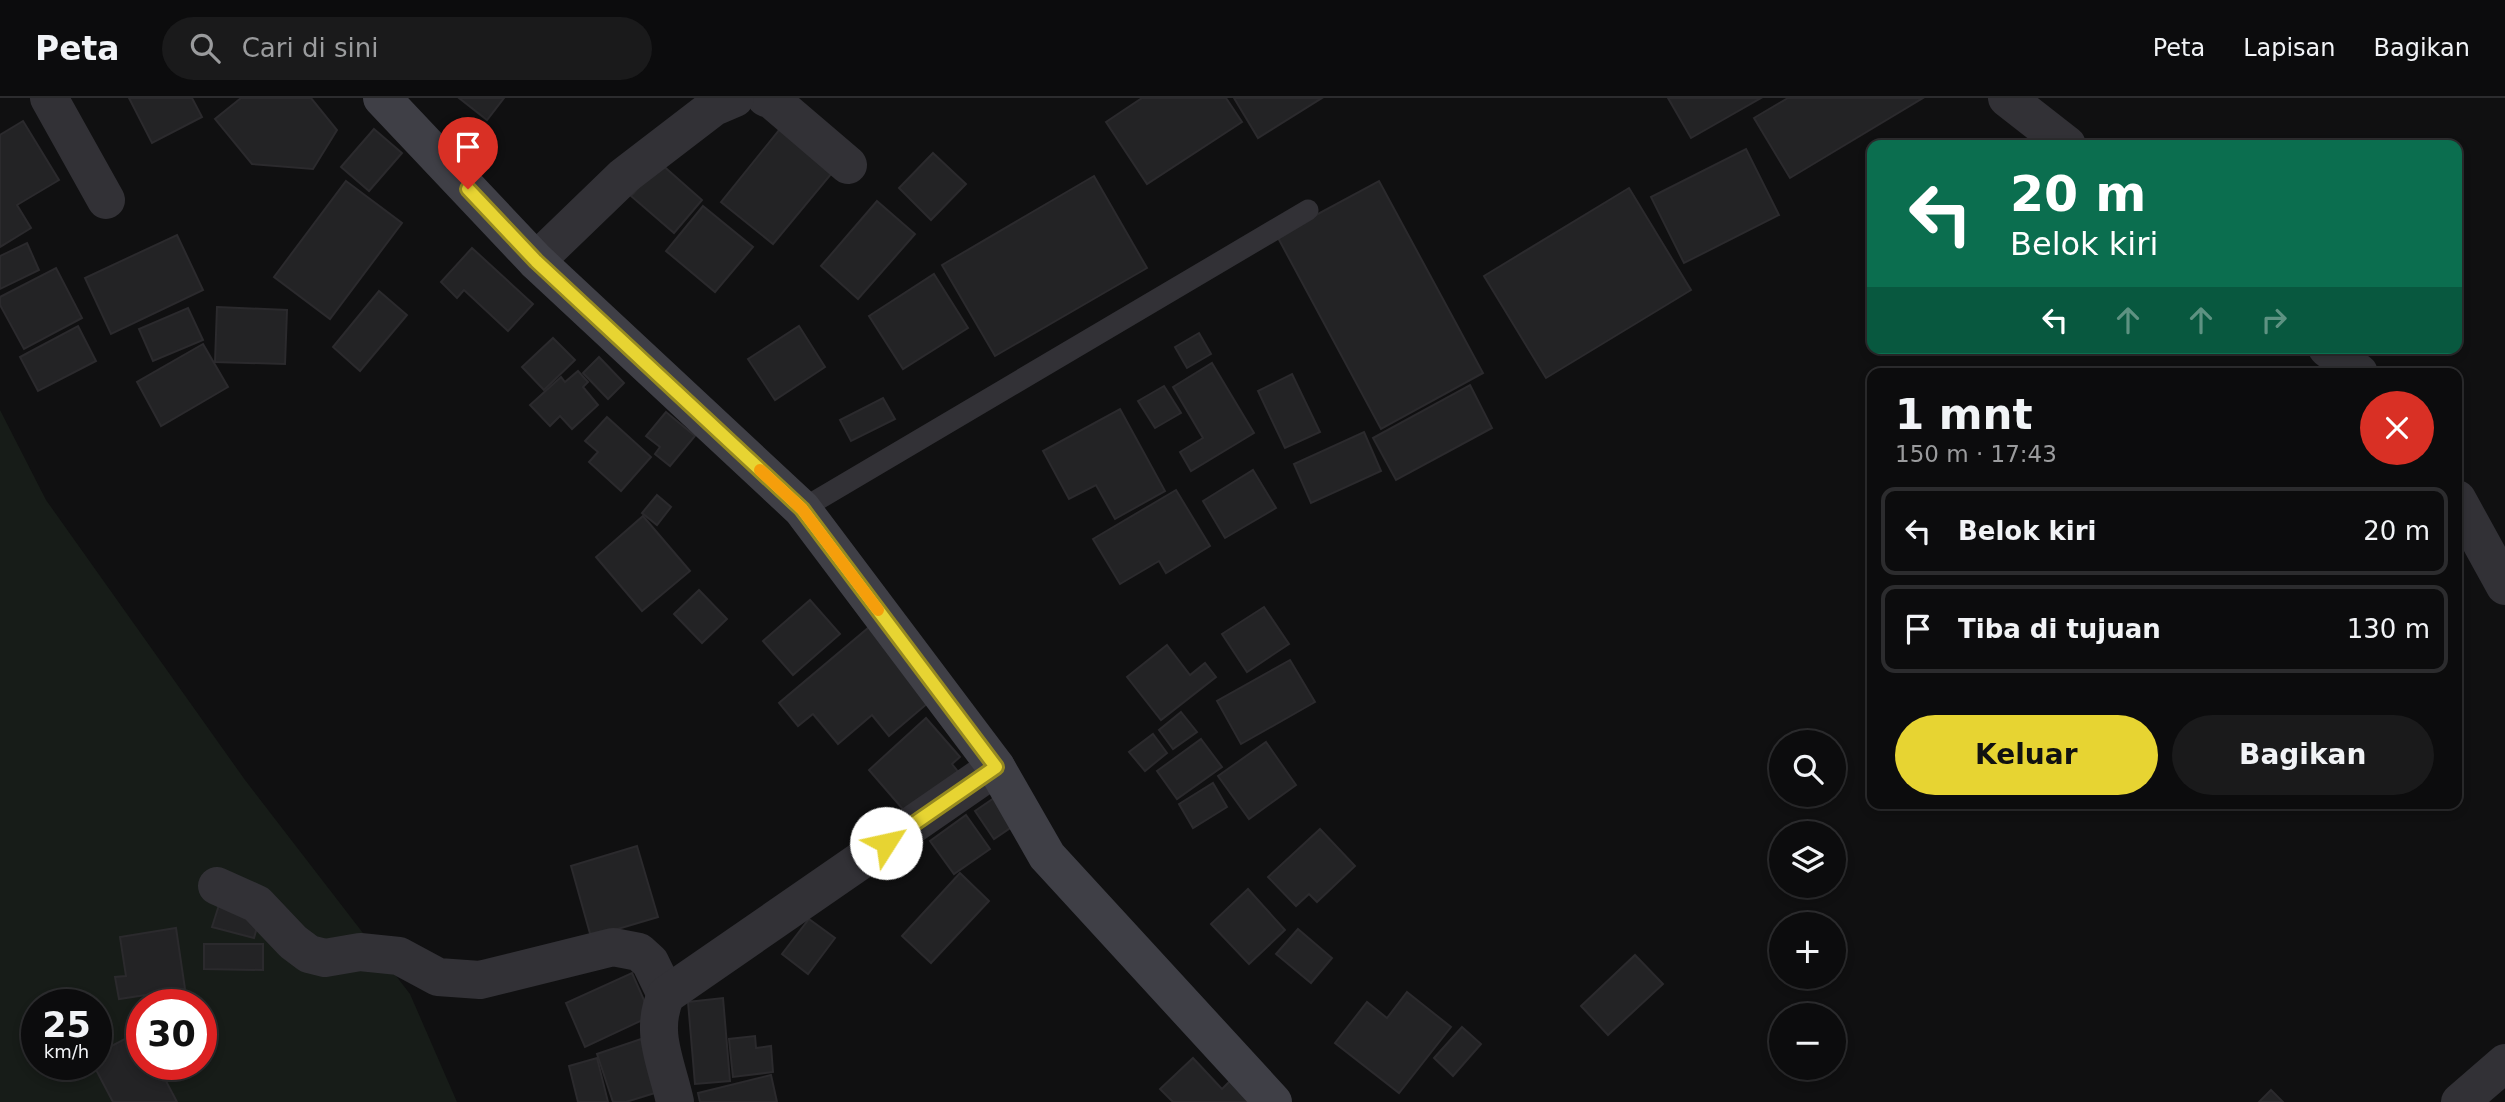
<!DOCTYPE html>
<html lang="id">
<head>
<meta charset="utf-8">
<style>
  body { margin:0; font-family:"DejaVu Sans",sans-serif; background:#1a1a1b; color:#f1f3f6; height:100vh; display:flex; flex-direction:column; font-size:26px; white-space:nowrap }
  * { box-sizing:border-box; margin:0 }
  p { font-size:23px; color:#9a9b9d }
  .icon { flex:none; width:38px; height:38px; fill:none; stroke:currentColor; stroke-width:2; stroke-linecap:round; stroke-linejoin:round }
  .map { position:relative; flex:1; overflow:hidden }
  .details { position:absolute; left:1867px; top:270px; width:595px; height:441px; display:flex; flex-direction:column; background:#0c0c0d; border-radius:14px; box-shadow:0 4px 10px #0003,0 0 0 2px #2c2c2e }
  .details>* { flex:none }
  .banner { position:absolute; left:1867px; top:42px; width:595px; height:214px; border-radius:14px; box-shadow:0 4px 10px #0003,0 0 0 2px #2c2c2e; background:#0b6e4f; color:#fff; overflow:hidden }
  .fabs { position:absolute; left:1769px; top:632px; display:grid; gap:14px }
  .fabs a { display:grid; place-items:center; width:77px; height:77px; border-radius:50%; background:#0c0c0d; box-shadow:0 4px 10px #0003,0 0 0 2px #2c2c2e; font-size:35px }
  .speed { position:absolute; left:21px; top:891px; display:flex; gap:14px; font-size:35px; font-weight:700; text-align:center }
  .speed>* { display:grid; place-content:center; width:91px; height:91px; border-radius:50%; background:#0c0c0d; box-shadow:0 4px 10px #0003,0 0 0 2px #2c2c2e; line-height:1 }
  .speed small { font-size:18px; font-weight:400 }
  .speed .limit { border:10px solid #d22; background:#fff; color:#111 }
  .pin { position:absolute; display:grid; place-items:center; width:60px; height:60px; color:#fff; margin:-72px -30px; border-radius:50% 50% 50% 0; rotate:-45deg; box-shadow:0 0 7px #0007 }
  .pin .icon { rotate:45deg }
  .me { position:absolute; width:77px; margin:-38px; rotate:55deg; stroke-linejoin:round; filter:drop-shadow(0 0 5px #0008) }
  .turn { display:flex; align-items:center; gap:24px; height:147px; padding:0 28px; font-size:32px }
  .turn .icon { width:91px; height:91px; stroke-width:2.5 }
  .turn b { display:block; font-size:49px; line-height:60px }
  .lanes { display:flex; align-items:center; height:66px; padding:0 28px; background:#0003; justify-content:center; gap:35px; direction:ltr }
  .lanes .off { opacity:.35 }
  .round { display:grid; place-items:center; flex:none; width:74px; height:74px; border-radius:37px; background:#1a1a1b }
  .headline { display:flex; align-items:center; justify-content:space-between; height:119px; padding:0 28px }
  h1 { font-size:42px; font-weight:700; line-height:52px }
  .primary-button { display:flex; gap:14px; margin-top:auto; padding:14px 28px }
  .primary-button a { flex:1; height:80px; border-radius:42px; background:#e7d432; color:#111; font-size:28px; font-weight:700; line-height:80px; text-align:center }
  .primary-button a+a { background:#1a1a1b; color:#f1f3f6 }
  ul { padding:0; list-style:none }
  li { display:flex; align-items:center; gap:21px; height:88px; margin:0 14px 10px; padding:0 14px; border:4px solid #2c2c2e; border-radius:14px }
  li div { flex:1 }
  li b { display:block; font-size:26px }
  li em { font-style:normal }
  header { display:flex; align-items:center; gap:42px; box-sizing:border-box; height:98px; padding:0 35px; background:#0c0c0d; border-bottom:2px solid #2c2c2e }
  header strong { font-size:33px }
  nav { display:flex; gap:38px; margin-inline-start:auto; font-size:24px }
  .search { width:490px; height:63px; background:#1a1a1b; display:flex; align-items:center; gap:18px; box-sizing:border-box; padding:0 24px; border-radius:38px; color:#9a9b9d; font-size:26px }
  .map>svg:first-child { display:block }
  .green { fill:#171c18; fill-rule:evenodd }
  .building { fill:#232325; stroke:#2b2a2d; stroke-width:2 }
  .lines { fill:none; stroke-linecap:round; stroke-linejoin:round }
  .lane { stroke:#323136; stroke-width:21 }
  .street { stroke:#323136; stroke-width:38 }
  .secondary { stroke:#3f3f46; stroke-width:38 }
  .route-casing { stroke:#968a20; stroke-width:18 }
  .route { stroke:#e7d432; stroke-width:12 }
  .slow { stroke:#f59e0b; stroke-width:12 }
</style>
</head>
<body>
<header>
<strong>Peta</strong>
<div class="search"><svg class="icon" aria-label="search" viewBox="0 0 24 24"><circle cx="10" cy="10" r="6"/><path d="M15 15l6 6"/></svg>Cari di sini</div>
<nav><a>Peta</a><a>Lapisan</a><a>Bagikan</a></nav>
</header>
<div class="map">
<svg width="2505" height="1004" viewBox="0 0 2505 1004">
  <rect width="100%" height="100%" fill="#101011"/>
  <!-- green -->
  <path class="green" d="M0,312L46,402L245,682L410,896L457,1004H0ZM37,906H96V966H37ZM142,906H201V966H142Z"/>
  <!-- building -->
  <g class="building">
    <path d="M129,0H192L202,19L152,45Z"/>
    <path d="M241,0H311L337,32L313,71L252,66L215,21Z"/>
    <path d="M459,0H504L487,22Z"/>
    <path d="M1142,0H1226L1242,24L1147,86L1106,24Z"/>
    <path d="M1234,0H1322L1258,40Z"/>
    <path d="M1668,0H1761L1691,40Z"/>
    <path d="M1788,0H1923L1790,80L1754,20Z"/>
    <path d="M23,23L59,82L17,107L31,130L0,149V37Z"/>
    <path d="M784,26L837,69L773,146L721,104Z"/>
    <path d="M374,31L402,55L369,93L341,69Z"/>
    <path d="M1746,51L1779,117L1684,165L1651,99Z"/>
    <path d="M933,55L966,86L931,122L899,90Z"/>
    <path d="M660,65L702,102L674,135L631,98Z"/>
    <path d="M1094,78L1147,170L995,258L942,167Z"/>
    <path d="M346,83L402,125L330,221L274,179Z"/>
    <path d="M1379,83L1483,275L1381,331L1277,138Z"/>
    <path d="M1629,90L1691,192L1546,280L1484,178Z"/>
    <path d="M877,103L915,136L858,201L821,168Z"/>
    <path d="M703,108L753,149L715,194L666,153Z"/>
    <path d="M177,137L203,192L111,236L85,180Z"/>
    <path d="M27,145L39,172L0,191V158Z"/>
    <path d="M472,150L533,206L508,233L464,192L457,200L441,184Z"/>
    <path d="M56,170L82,220L24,251L0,207V199Z"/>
    <path d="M934,176L968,230L903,271L869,218Z"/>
    <path d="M379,193L407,217L360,273L333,249Z"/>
    <path d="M217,209L287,212L285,266L215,264Z"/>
    <path d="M188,210L203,242L153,263L139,231Z"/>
    <path d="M78,228L96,263L38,293L20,259Z"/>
    <path d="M799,228L825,269L775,302L748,261Z"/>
    <path d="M1199,235L1211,256L1187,270L1175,249Z"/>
    <path d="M553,240L575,262L544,292L522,269Z"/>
    <path d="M203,246L228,289L161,328L137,284Z"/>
    <path d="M599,259L624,285L608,301L583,275Z"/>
    <path d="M1212,265L1254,335L1191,373L1180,354L1203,340L1173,289Z"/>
    <path d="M578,273L588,284L583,289L598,307L572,331L560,318L550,328L530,307L561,279L565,284Z"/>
    <path d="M1292,276L1320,334L1285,350L1258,293Z"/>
    <path d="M1470,287L1492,330L1396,382L1373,340Z"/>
    <path d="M1164,288L1181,315L1155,330L1138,303Z"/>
    <path d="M883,300L895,321L851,343L840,322Z"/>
    <path d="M1120,311L1165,393L1115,421L1096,387L1069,401L1043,353Z"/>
    <path d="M666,314L695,338L670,368L655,356L660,349L646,338Z"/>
    <path d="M607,319L651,359L621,393L589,364L598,354L585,343Z"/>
    <path d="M1364,334L1381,373L1311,405L1294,366Z"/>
    <path d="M1253,372L1276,410L1225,440L1203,403Z"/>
    <path d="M1176,392L1210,448L1166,475L1159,463L1120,486L1093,441Z"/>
    <path d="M657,397L671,409L657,427L642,415Z"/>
    <path d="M643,418L690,473L642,513L596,459Z"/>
    <path d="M699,492L727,521L702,545L674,516Z"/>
    <path d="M810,502L840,536L793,577L763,543Z"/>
    <path d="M1264,509L1289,546L1247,574L1222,536Z"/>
    <path d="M874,525L935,599L889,638L872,617L838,646L813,616L798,628L779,605Z"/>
    <path d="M1167,547L1190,577L1205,565L1216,579L1161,622L1127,579Z"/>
    <path d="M1290,562L1315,604L1241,646L1217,603Z"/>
    <path d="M1181,614L1197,634L1173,651L1159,632Z"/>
    <path d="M926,620L960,659L952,666L963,680L914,724L869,672Z"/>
    <path d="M1153,636L1167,655L1145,673L1129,654Z"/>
    <path d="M1201,641L1222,669L1177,701L1157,673Z"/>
    <path d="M1266,644L1296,687L1249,721L1218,678Z"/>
    <path d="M1213,685L1227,709L1193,730L1179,706Z"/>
    <path d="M1000,696L1019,724L994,741L975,713Z"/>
    <path d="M966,717L990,751L954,776L930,743Z"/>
    <path d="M1320,731L1355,768L1317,804L1309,796L1296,808L1268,779Z"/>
    <path d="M637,748L658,819L591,839L571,768Z"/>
    <path d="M960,775L989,803L931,865L902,838Z"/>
    <path d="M1248,791L1285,832L1249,866L1211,826Z"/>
    <path d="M219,807L260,819L254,840L212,829Z"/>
    <path d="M809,821L835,840L808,876L782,856Z"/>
    <path d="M176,830L185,891L119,901L115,879L126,878L120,839Z"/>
    <path d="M1298,831L1332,860L1311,885L1276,856Z"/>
    <path d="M204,846H263V872L204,871Z"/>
    <path d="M1635,857L1663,886L1608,937L1581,908Z"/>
    <path d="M632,875L651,918L585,949L566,905Z"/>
    <path d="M1407,894L1451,929L1399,995L1335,945L1367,904L1387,920Z"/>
    <path d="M723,900L730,983L695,986L688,904Z"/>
    <path d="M1462,929L1481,946L1453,978L1434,960Z"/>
    <path d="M140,933L142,966H157L177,1004H113L93,966H96V956Z"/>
    <path d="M755,938L756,950L771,948L773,974L733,979L729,941Z"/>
    <path d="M641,941L658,994L626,1004H613L597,956Z"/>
    <path d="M597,960L608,1004H578L569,968Z"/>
    <path d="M1193,960L1222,991L1237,976L1248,1004H1173L1160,991Z"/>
    <path d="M771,977L777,1004H700L698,995Z"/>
    <path d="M2271,992L2283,1004H2259Z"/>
  </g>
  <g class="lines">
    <!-- lane -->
    <path class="lane" d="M802,411L1308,112"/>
    <!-- street -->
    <g class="street">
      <path d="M49,0L106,102"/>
      <path d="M766,0L772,2L848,67"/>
      <path d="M2007,0L2067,47"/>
      <path d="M536,163L624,78L714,9L735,0"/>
      <path d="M2327,250L2359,275"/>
      <path d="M2457,401L2505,488"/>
      <path d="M217,788L257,806L293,844L309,856L325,860L360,854L399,858L438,879L480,882L613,849L639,854L650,864L666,897"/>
      <path d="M675,1004C667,966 649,934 666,897L996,669"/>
      <path d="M2460,1004L2505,965"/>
    </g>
    <!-- secondary -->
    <path class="secondary" d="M382,0L536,163L802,411L996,669L1047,758L1273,1004"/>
  </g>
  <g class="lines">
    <!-- route casing -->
    <g class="route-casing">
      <path id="route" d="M468,91L536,163L802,411L996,669L886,745"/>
    </g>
    <!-- route -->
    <use href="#route" class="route"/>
    <!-- slow -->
    <path class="slow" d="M760,372L802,411L878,512"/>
  </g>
</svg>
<div class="fabs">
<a><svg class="icon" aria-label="search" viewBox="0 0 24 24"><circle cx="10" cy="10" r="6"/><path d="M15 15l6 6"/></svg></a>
<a><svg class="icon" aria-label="layers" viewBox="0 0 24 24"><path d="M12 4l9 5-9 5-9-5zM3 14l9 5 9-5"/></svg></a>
<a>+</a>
<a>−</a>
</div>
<div class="speed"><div>25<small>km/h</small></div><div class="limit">30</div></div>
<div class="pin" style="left:468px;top:91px;background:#d93025"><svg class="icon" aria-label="arrive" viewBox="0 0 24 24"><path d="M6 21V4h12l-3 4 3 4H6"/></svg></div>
<svg class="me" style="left:886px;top:745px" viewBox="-20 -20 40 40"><circle r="19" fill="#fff"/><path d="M0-13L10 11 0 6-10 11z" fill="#e7d432"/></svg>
<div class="banner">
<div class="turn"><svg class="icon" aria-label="left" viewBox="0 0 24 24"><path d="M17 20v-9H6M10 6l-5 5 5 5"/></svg><div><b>20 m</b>Belok kiri</div></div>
<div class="lanes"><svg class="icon" aria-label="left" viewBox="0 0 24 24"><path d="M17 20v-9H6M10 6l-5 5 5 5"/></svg><svg class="icon off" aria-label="ahead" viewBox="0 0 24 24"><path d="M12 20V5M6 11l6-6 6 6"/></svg><svg class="icon off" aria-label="ahead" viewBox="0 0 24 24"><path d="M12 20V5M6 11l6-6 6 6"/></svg><svg class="icon off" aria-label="right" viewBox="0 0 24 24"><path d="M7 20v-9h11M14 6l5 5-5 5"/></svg></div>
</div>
<section class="details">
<div class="headline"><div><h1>1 mnt</h1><p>150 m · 17:43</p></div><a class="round" style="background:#d93025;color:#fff"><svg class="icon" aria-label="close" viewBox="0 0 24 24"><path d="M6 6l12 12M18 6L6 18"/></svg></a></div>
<ul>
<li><svg class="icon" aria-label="left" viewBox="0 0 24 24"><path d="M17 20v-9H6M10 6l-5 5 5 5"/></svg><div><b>Belok kiri</b></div><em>20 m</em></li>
<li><svg class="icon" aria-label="arrive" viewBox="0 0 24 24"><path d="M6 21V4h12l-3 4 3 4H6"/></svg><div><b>Tiba di tujuan</b></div><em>130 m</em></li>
</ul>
<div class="primary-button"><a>Keluar</a><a>Bagikan</a></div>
</section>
</div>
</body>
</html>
